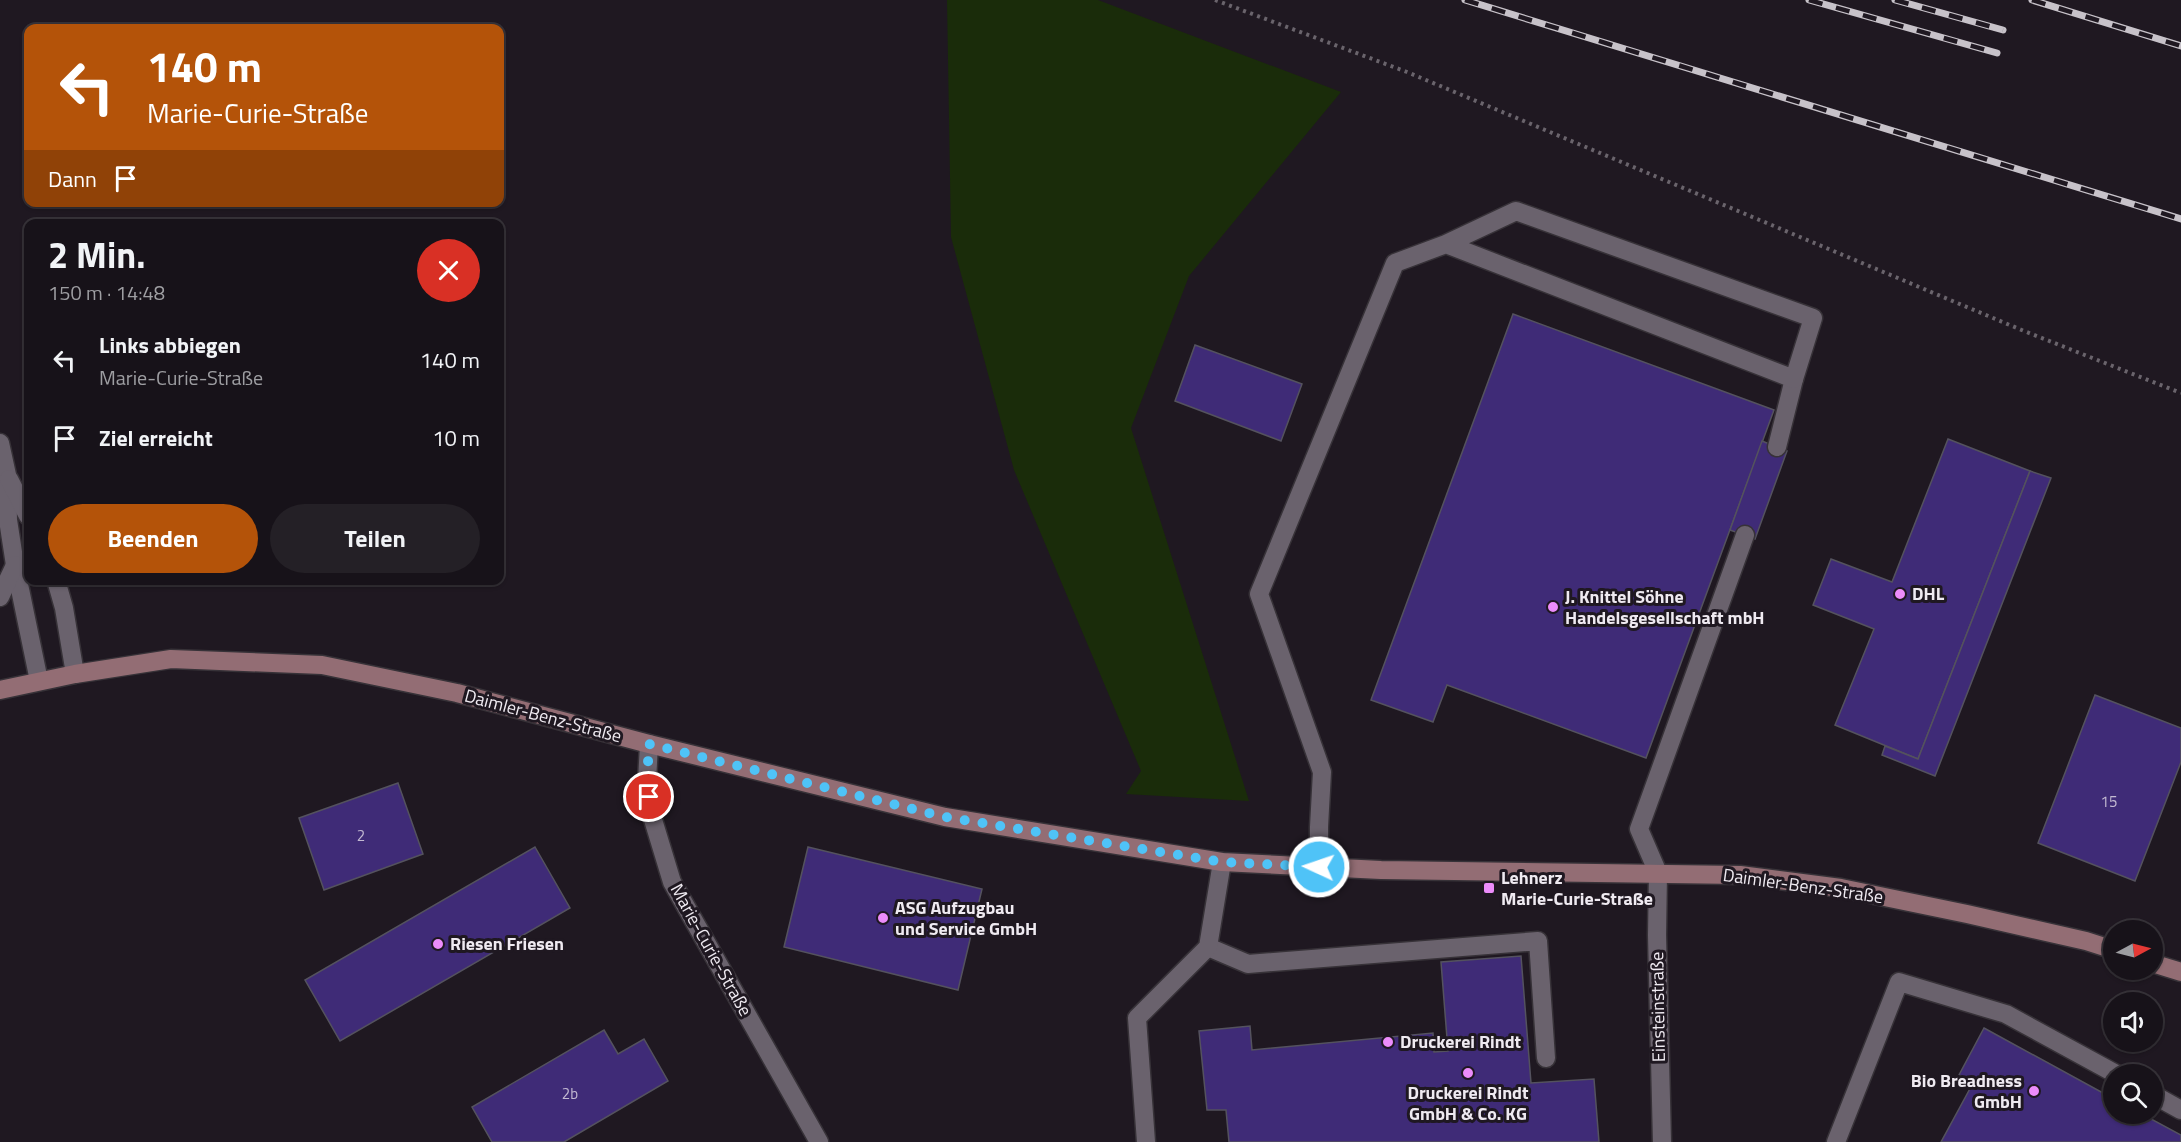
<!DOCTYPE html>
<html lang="de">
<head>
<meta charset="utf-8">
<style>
  body { margin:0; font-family:"Titillium Web",sans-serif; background:#242026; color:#f1f3f6; height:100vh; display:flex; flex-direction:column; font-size:22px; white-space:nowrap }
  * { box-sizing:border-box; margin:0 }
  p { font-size:20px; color:#9e9ea2 }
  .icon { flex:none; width:33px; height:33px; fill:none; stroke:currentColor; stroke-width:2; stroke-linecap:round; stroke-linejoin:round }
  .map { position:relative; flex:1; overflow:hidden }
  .drawer { position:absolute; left:24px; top:219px; width:480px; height:366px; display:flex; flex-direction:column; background:#171219; border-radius:12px; box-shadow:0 2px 4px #0004,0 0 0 2px #363238 }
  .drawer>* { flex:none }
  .guide { position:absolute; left:24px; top:24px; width:480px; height:183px; border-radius:12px; box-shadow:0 2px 4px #0004,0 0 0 2px #363238; background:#b45309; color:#fff; overflow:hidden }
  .needle { width:39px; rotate:83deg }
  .buttons { position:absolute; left:2103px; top:920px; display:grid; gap:12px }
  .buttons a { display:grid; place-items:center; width:60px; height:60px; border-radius:50%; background:#171219; box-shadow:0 2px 4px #0004,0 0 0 2px #363238; font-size:30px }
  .pin { position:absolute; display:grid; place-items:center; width:51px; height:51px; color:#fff; margin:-26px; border:3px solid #fff; border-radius:50%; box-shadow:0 2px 6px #0007 }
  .me { position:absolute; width:66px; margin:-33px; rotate:273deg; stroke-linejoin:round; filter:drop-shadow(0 0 4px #0008) }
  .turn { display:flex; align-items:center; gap:21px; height:126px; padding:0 24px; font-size:27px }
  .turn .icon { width:78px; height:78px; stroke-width:2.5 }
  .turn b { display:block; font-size:42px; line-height:51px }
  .then { display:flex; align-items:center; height:57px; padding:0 24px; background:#0003; gap:12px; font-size:22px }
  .round { display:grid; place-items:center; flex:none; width:63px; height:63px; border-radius:32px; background:#242026 }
  .head { display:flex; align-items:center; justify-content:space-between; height:102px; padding:0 24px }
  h1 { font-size:36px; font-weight:700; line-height:45px }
  .primary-button { display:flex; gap:12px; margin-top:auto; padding:12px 24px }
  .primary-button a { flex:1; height:69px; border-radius:36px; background:#b45309; color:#fff; font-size:24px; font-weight:700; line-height:69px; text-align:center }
  .primary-button a+a { background:#242026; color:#f1f3f6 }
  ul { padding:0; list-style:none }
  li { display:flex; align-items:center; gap:18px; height:78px; padding:0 24px }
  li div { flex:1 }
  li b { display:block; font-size:22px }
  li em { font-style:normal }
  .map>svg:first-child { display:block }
  .green { fill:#1a2c0a }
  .building { fill:#3f2b77; stroke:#54525e; stroke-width:1.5 }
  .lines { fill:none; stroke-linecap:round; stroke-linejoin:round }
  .lane-casing { stroke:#373238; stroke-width:21 }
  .street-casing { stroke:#373238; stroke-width:21 }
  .secondary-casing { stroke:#373238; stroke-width:21 }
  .path { stroke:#6a646c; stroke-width:4; stroke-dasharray:3 4.5; stroke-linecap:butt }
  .lane { stroke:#6a626d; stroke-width:18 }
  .street { stroke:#6a626d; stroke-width:18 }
  .secondary { stroke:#936d74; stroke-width:18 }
  .rail-casing { stroke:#c7c2c9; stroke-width:7 }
  .rail { stroke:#1f1821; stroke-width:4.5; stroke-dasharray:14; stroke-linecap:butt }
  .route { stroke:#4fc3f7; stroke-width:10; stroke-dasharray:0 18 }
  .poi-dot { fill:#ec8cfa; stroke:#1f1821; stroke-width:2 }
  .labels { text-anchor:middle; stroke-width:6; stroke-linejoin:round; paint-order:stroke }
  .number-label { font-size:15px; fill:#c3bad2 }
  .poi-label { font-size:18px; font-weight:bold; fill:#efeaf1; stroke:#1f1821; text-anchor:start }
  .street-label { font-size:18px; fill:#efeaf1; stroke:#1f1821 }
</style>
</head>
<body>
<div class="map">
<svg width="2181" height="1142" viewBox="0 0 2181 1142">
  <rect width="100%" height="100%" fill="#1f1821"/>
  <!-- green -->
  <path class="green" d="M947,0H1098L1341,92L1189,276L1131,428L1249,801L1126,794L1141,771L1014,470L951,237Z"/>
  <!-- building -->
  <g class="building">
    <path d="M1513,314L1774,410L1646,758L1447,685L1433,722L1371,700Z"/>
    <path d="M1195,345L1302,384L1281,441L1175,401Z"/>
    <path d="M1948,439L2030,471L1918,759L1835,725L1874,629L1813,605L1831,559L1892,582Z"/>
    <path d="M1762,441L1787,451L1755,539L1730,530Z"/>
    <path d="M2030,471L2051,478L1935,776L1882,755L1885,746L1918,759Z"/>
    <path d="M2095,695L2181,728V762L2135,881L2038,843Z"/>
    <path d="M398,783L423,854L324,890L299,818Z"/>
    <path d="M535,847L570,908L340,1041L305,980Z"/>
    <path d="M808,847L982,889L958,990L784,947Z"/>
    <path d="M1521,956L1531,1083L1594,1079L1599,1142H1229L1226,1110H1207L1199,1031L1250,1026L1252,1050L1433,1033L1434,1052L1448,1051L1441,962Z"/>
    <path d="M1984,1028L2114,1099V1113H2140L2181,1135V1142H1941L1973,1083L1959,1075Z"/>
    <path d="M604,1030L618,1054L644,1039L668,1081L564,1142H492L472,1107Z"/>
  </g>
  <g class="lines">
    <!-- lane casing -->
    <g class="lane-casing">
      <g id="lane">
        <path d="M1777,447L1794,379"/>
        <path d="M1319,867V827L1322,772L1259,594L1395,263L1446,244L1794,379L1813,318L1516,211L1446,244"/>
        <path d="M1658,873L1639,829L1745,535"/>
        <path d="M1208,947L1248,964L1538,941L1546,1058"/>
        <path d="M2152,1094L2181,1110"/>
        <path d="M1146,1142L1137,1018L1208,947L1222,862"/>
        <path d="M1836,1142L1899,982L2006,1014L2116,1074"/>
      </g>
    </g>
    <!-- street casing -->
    <g class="street-casing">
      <g id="street">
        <path d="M0,443L7,475L8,520L15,565L39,681"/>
        <path d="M9,479L28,516"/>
        <path d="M56,580L64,608L75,674"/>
        <path d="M0,597L15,565"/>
        <path d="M649,744L647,781L651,813L672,882L819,1142"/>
        <path d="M1658,873L1657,935L1662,1142"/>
      </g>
    </g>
    <!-- secondary casing -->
    <g class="secondary-casing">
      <g id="secondary">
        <path d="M0,690L75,674L171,659L322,665L457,693L649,744L945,817L1222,862L1381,870L1740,875L1841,888L1967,914L2086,941L2114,950"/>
        <path d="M2152,963L2181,972"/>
      </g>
    </g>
    <!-- path -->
    <path class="path" d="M1215,0L1407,72L2024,331L2181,393"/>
    <!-- lane -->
    <use href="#lane" class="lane"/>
    <!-- street -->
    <use href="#street" class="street"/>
    <!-- secondary -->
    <use href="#secondary" class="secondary"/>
    <!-- rail casing -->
    <g class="rail-casing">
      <g id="rail">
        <path d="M1465,0L2181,219"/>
        <path d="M1809,0L1997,53"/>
        <path d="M1895,0L2003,30"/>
        <path d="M2032,0L2181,46"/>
      </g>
    </g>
    <!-- rail -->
    <use href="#rail" class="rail"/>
  </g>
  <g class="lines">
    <!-- route -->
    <path class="route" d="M649,797L647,781L649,744L945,817L1222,862L1319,867"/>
  </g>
  <!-- markers -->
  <g class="poi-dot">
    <circle cx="1900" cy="594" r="6"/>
    <circle cx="1553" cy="607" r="6"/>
    <rect x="1483" y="882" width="12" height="12" rx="3"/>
    <circle cx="883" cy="918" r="6"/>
    <circle cx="438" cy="944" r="6"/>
    <circle cx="1388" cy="1042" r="6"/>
    <circle cx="1468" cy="1073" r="6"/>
    <circle cx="2034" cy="1091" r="6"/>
  </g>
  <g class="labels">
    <!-- number labels -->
    <g class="number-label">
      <text x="2109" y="807">15</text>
      <text x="361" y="841">2</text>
      <text x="570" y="1099">2b</text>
    </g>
    <!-- poi labels -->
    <g class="poi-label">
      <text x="1912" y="600">DHL</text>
      <text x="1565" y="603">J. Knittel Söhne<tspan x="1565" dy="21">Handelsgesellschaft mbH</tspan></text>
      <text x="1501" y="884">Lehnerz<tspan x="1501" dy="21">Marie-Curie-Straße</tspan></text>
      <text x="895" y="914">ASG Aufzugbau<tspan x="895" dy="21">und Service GmbH</tspan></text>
      <text x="450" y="950">Riesen Friesen</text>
      <text x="1400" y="1048">Druckerei Rindt</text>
      <text x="2022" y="1087" text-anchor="end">Bio Breadness<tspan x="2022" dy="21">GmbH</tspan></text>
      <text x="1468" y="1099" text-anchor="middle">Druckerei Rindt<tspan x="1468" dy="21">GmbH &amp; Co. KG</tspan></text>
    </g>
    <!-- street labels -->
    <g class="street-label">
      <text transform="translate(543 716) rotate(15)" y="6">Daimler-Benz-Straße</text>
      <text transform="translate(1803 886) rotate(8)" y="6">Daimler-Benz-Straße</text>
      <text transform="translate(711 950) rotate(61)" y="6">Marie-Curie-Straße</text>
      <text transform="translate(1658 1007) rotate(-91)" y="6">Einsteinstraße</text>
    </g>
  </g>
</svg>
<div class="buttons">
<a><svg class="needle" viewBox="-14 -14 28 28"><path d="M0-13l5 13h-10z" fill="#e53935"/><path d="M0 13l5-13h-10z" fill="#9e9ea2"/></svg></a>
<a><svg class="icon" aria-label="sound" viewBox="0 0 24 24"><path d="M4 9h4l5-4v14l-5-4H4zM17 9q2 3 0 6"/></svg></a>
<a><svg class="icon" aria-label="search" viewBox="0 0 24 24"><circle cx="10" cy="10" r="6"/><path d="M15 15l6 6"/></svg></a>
</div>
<div class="pin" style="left:649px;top:797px;background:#d93025"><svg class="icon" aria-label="arrive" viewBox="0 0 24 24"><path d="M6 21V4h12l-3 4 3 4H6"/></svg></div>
<svg class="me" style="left:1319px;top:867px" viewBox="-20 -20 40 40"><circle r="17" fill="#4fc3f7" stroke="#fff" stroke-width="3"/><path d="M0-11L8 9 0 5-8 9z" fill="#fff"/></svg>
<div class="guide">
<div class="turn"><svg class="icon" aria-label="left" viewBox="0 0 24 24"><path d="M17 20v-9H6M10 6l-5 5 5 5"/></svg><div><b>140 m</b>Marie-Curie-Straße</div></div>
<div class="then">Dann<svg class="icon" aria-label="arrive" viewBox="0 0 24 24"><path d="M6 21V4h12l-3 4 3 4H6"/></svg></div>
</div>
<section class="drawer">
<div class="head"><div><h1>2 Min.</h1><p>150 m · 14:48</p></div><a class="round" style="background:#d93025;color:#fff"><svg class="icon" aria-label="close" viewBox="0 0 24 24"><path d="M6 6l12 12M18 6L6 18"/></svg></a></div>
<ul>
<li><svg class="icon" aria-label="left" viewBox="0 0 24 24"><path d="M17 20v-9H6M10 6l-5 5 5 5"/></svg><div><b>Links abbiegen</b><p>Marie-Curie-Straße</p></div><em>140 m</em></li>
<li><svg class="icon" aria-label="arrive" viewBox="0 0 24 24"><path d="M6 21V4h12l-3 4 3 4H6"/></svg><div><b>Ziel erreicht</b></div><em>10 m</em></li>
</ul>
<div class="primary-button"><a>Beenden</a><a>Teilen</a></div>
</section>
</div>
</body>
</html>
